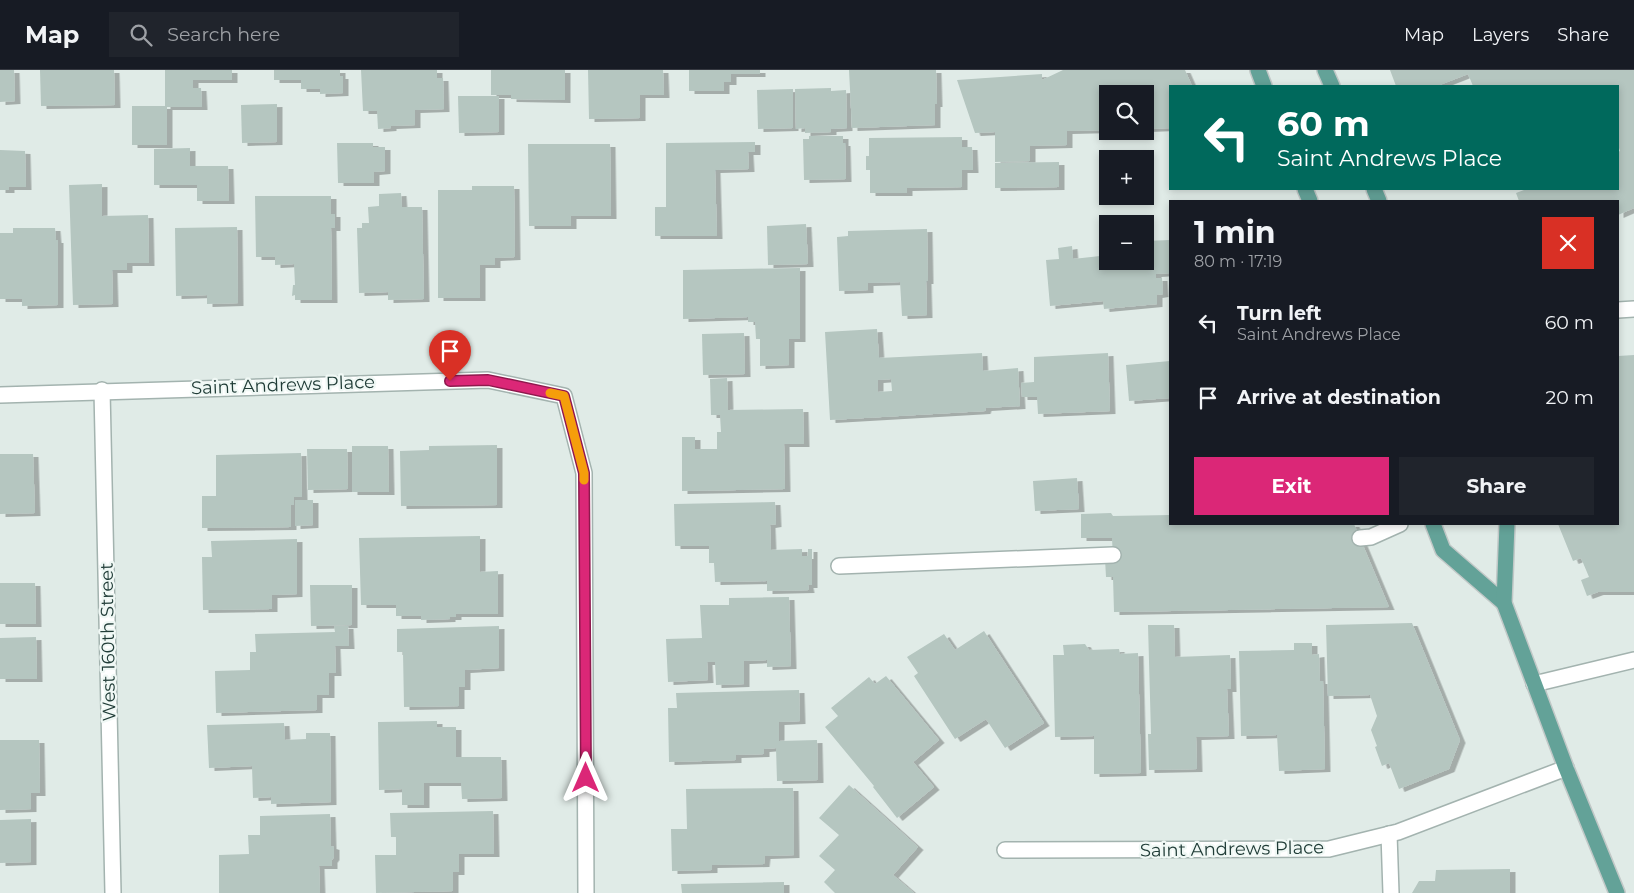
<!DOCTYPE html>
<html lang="en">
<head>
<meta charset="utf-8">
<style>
  body { margin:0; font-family:Montserrat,sans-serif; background:#20242c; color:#f1f3f6; height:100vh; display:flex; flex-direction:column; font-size:19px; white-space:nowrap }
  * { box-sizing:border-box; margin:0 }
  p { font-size:16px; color:#9ea1a6 }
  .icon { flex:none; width:28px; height:28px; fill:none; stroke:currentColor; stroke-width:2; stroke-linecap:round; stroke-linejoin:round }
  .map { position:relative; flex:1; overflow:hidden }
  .panel { position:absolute; left:1169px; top:130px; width:450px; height:325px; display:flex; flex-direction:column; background:#171b24; border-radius:0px; box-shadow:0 2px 8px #0003 }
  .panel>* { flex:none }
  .hud { position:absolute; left:1169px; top:15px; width:450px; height:105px; border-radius:0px; box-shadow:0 2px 8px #0003; background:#00695c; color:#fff; overflow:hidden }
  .tools { position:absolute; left:1099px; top:15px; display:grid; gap:10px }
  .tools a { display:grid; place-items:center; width:55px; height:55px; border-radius:0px; background:#171b24; box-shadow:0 2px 8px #0003; font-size:25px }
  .pin { position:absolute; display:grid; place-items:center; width:42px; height:42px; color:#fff; margin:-51px -21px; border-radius:50% 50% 50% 0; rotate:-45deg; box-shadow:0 0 5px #0007 }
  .pin .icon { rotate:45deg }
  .me { position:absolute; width:55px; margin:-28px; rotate:0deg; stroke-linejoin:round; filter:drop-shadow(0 0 4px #0008) }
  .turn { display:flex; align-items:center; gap:18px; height:105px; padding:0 25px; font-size:22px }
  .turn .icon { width:65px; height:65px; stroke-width:2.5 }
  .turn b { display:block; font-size:35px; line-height:42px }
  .round { display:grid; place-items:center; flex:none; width:52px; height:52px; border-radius:0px; background:#20242c }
  .summary { display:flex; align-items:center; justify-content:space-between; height:85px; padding:0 25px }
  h1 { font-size:30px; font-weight:700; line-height:38px }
  .primary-button { display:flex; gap:10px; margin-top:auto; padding:10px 25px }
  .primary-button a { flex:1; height:58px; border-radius:0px; background:#db2777; color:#fff; font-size:20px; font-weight:700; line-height:58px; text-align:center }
  .primary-button a+a { background:#20242c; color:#f1f3f6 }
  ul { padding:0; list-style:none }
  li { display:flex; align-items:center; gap:15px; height:75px; padding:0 25px }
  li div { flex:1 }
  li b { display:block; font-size:19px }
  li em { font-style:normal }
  header { display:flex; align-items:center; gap:30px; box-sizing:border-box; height:70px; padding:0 25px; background:#171b24; border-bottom:1px solid #363941 }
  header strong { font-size:24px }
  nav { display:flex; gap:28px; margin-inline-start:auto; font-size:18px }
  .search { width:350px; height:45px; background:#20242c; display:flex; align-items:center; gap:12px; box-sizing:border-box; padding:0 18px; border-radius:0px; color:#9ea1a6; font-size:19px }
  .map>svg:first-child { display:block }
  .building { fill:#b5c6c0; fill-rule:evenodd; filter:url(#shadow) }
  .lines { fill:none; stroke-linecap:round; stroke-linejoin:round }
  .lane-casing { stroke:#a3b3af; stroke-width:18 }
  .street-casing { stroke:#a3b3af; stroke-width:18 }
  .primary-casing { stroke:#c1c8c7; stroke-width:18 }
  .lane { stroke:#fff; stroke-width:15 }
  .street { stroke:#fff; stroke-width:15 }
  .primary { stroke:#63a298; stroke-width:15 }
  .route-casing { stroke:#8e194d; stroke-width:12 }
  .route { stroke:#db2777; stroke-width:9 }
  .slow { stroke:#f59e0b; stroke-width:9 }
  .labels { text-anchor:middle; stroke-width:4.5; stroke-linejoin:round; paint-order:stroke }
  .street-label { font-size:18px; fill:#203c37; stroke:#f0f8f5 }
</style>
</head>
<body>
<header>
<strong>Map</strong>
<div class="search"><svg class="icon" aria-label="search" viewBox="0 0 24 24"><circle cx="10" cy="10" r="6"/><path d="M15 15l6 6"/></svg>Search here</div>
<nav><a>Map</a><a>Layers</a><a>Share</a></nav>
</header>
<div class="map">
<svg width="1634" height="823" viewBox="0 0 1634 823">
  <defs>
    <filter id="shadow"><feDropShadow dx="5.5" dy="3" stdDeviation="0" flood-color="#0004"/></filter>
  </defs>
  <rect width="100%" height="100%" fill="#e0ebe7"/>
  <!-- building -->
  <g class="building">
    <path d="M0,0H14L15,31L0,32Z"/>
    <path d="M40,0H114L115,35L41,36Z"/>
    <path d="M165,0H232V10H193V18H201L202,37H167V75H132V36H165Z"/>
    <path d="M274,0H340V6H343V23L320,24V19H301V10H274Z"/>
    <path d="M361,0H437V8H443L444,39L415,40V55L391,56V58L378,59L377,41H363Z"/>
    <path d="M491,0H565V30L511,29V25H491Z"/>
    <path d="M588,0H663L664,25H640V48L589,49Z"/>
    <path d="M689,0H760V4H731V12H724V21H689Z"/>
    <path d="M849,0H936L937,34H935V55L852,58Z"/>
    <path d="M1063,0H1185L1192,16H1170V58L1145,59V24H1108V60L1067,61V75L1030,76V91L995,92V62L975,63L957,10L1042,4V10Z"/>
    <path d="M1390,0H1634V138L1618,145V131H1519L1516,123L1527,119H1618V82L1620,81L1618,75V16H1473L1468,4L1437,16H1396Z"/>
    <path d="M831,18V21L846,20L847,58L831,59V62L805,63V58L796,59L795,19Z"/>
    <path d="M793,19V58L758,59L757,20Z"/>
    <path d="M458,26H499V62L459,63Z"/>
    <path d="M277,34V72L242,73L241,35Z"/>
    <path d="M809,66H843V73H845L846,109L804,110L803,69H809Z"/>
    <path d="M962,67V77H972L973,100H962V117L907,118V123H870V100H866V86H869V68Z"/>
    <path d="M755,72V82H748L749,99L715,100L717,166H655V137H666V73Z"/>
    <path d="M337,73H373V77H385V101L374,102V113H338Z"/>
    <path d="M528,74H610L611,146H571V156H529Z"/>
    <path d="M190,78V96H228L229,131H197V115H154V79Z"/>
    <path d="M0,80L25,81L26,117H9V120H0Z"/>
    <path d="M1059,92V117L995,118V93Z"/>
    <path d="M102,114V146L148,145L149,193H127V200H112L113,234L73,235L69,115Z"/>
    <path d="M472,116H514L515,187L495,188V195H480V228H438V120H472Z"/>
    <path d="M401,123L402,137H422L424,229L388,230V222L359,223L357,158H362V153H369L368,137L379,136V124Z"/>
    <path d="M255,126H331V144H335V158H331L332,230H295V225L292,226L293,215H295L294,194L275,195V187H256Z"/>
    <path d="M806,154L808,194L768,195L767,156Z"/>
    <path d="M237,157L238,233L207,234V225L176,226L175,158Z"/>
    <path d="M13,158H55L56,170H58V235L22,236V229H0V163H13Z"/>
    <path d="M927,159L928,211H926L927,245L902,246L900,212L868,213V220L839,221L837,167L848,166V161Z"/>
    <path d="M1170,170V203L1156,204V208H1162L1163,224L1157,225V234L1104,239L1103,231L1050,236L1046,190L1059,189L1058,178L1072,176L1073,189L1100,186L1099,175L1108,174V191H1145V171Z"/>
    <path d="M800,198V269H789V295L760,296V269H756L755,252H748V247L683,249V200Z"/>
    <path d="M877,259L879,288L982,283L983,301L1018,298L1020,336L986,338L985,341L830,350L825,262ZM891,309L892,321L878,322V310Z"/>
    <path d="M744,263L745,304L703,305L702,264Z"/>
    <path d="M1108,283L1110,341L1038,344L1037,327H1022L1021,313L1034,312V287Z"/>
    <path d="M1634,285V522H1598L1587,526L1581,510L1589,507L1581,488L1573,491L1558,454H1618V286Z"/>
    <path d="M1170,291V328L1129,331L1126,295Z"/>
    <path d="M727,308L728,340L803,339L804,374H784L785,419L682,421V367H695V379H717V362H721L720,345H711L710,309Z"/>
    <path d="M497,375V435L401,436L400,381L429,380V376Z"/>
    <path d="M352,376H388L389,422H352Z"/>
    <path d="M307,379H347L348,419L308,420Z"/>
    <path d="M301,383L302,427H294V435H291V457L202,458V426H216V385Z"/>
    <path d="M0,384H33L35,443L0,444Z"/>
    <path d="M1077,408L1079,439L1035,441L1033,411Z"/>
    <path d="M295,430H313V455L295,456Z"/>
    <path d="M775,432L776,454L770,455L771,480L802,479V486H808V479H812V515H808L809,520L767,521V511L715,512L714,493H709V476H675L674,434Z"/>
    <path d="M1111,443L1113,446L1170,445V454H1354L1389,537L1114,542L1113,507H1106L1105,489L1113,488L1112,468H1081V444Z"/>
    <path d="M480,466V502L498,501V544H456V547H450V549L421,550V546H396V535H361L359,468Z"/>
    <path d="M297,469V524L272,525V539L203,540L202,487H212L211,471Z"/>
    <path d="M0,513H35L36,554H0Z"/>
    <path d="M310,515H352V555L311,556Z"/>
    <path d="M789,527L791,596L767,597V590L744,591V614L716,615L715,592H707L708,610L668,612L666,569L702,568L700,535H729V528Z"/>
    <path d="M1412,553L1460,670L1449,699L1399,719L1389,693L1382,696L1375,677L1377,676L1371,660L1377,646L1370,625L1328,626L1326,555Z"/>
    <path d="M1148,555H1174L1175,587L1230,585L1231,619H1227L1229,666L1196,667L1197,699L1149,700L1148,664H1151Z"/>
    <path d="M334,556H348L349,576H335L336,603H329V625H317V640L216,643L215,601L250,600V582H256L255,564L335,562Z"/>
    <path d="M499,556V598L465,600V617H459V636L404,637L403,582H397V559Z"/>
    <path d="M984,561L1044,653L1005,678L986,649L955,669L914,606L918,603L907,587L944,564L955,580Z"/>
    <path d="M36,567L37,609H0V568Z"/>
    <path d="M1294,573H1312V585L1319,584L1320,611H1323L1325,699L1279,701L1277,665L1241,666L1239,581L1294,580Z"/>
    <path d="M1085,574L1089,580L1119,579L1120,584L1138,583L1141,703L1094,704V666L1055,667L1053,585H1064L1063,575Z"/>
    <path d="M886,606L939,670L913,692L934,717L897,748L873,717L874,716L825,657L838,646L831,638L869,607L875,614Z"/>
    <path d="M799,620L800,651L779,652V671L817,670L818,710L777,711L776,678L764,679V684L736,685V690L669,692L668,638H677L676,623Z"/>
    <path d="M437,651V657H456V687H501L502,728L462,729L461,713H424V735H402V719L379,720L378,652Z"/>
    <path d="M284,653L285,670L306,669V663H330L331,732L271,734V727L253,728L252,696L209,698L207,655Z"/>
    <path d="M0,670H39L40,723H31V739L0,740Z"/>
    <path d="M849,715L918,777L893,805L914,823H835L824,812L835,800L819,786L839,765L819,748Z"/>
    <path d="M793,718L794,785L765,786L764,794L712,795V800L672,801L671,759H687L686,719Z"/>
    <path d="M493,741L494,784H459V802H453V821L376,823L375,785H396V767H391L390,743Z"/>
    <path d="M330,744L331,776L334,777V787L332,790V796H319L320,823H219V785L249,784L248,765H260V746Z"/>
    <path d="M31,749V792L0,793V750Z"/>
    <path d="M1510,799V823H1412L1419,811H1435L1436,800Z"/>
    <path d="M784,812V823H682L681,814Z"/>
  </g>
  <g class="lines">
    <!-- lane casing -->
    <g class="lane-casing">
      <g id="lane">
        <path d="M1360,468L1371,467L1400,454"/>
        <path d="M839,496L1113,485"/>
        <path d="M1534,614L1634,590"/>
        <path d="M1389,764L1391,823"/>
      </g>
    </g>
    <!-- street casing -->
    <g class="street-casing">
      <g id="street">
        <path d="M1618,240L1634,239"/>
        <path d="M102,320L113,823"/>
        <path d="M0,325L488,310L564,326L584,403L586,823"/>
        <path d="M1005,780L1329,779L1398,762L1566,698"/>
      </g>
    </g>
    <!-- primary casing -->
    <g class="primary-casing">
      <g id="primary">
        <path d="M1258,0L1264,16"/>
        <path d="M1325,0L1332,16"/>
        <path d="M1305,119L1310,131"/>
        <path d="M1374,119L1379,131"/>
        <path d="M1433,454L1443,480L1504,533"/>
        <path d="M1507,454L1504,533L1566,698L1617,823"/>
      </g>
    </g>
    <!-- lane -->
    <use href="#lane" class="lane"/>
    <!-- street -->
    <use href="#street" class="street"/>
    <!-- primary -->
    <use href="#primary" class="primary"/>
  </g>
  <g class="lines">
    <!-- route casing -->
    <g class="route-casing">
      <path id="route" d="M450,311L488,310L564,326L584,403L586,708"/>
    </g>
    <!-- route -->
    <use href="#route" class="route"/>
    <!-- slow -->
    <path class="slow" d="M550,323L564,326L584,403V410"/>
  </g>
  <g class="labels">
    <!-- street labels -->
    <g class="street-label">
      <text transform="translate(283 315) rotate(-2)" y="6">Saint Andrews Place</text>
      <text transform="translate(108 572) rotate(-91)" y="6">West 160th Street</text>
      <text transform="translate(1232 779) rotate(-1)" y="6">Saint Andrews Place</text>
    </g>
  </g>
</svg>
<div class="tools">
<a><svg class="icon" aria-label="search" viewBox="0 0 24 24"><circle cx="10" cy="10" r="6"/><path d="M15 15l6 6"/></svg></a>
<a>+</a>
<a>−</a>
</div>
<div class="pin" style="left:450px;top:311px;background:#d93025"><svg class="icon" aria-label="arrive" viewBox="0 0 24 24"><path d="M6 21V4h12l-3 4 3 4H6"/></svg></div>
<svg class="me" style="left:586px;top:708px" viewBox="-20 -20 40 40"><path d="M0-17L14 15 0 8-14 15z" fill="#db2777" stroke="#fff" stroke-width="4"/></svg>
<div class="hud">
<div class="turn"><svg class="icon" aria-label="left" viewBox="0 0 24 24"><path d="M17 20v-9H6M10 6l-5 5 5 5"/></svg><div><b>60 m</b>Saint Andrews Place</div></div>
</div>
<section class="panel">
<div class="summary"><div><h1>1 min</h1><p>80 m · 17:19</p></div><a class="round" style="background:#d93025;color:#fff"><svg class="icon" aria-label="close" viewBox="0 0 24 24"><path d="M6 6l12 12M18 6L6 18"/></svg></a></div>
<ul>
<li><svg class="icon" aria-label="left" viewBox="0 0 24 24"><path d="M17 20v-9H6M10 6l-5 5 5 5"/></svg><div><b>Turn left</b><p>Saint Andrews Place</p></div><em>60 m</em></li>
<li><svg class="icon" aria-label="arrive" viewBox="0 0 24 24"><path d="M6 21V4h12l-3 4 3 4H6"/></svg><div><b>Arrive at destination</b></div><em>20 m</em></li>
</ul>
<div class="primary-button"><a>Exit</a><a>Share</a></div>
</section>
</div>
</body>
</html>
